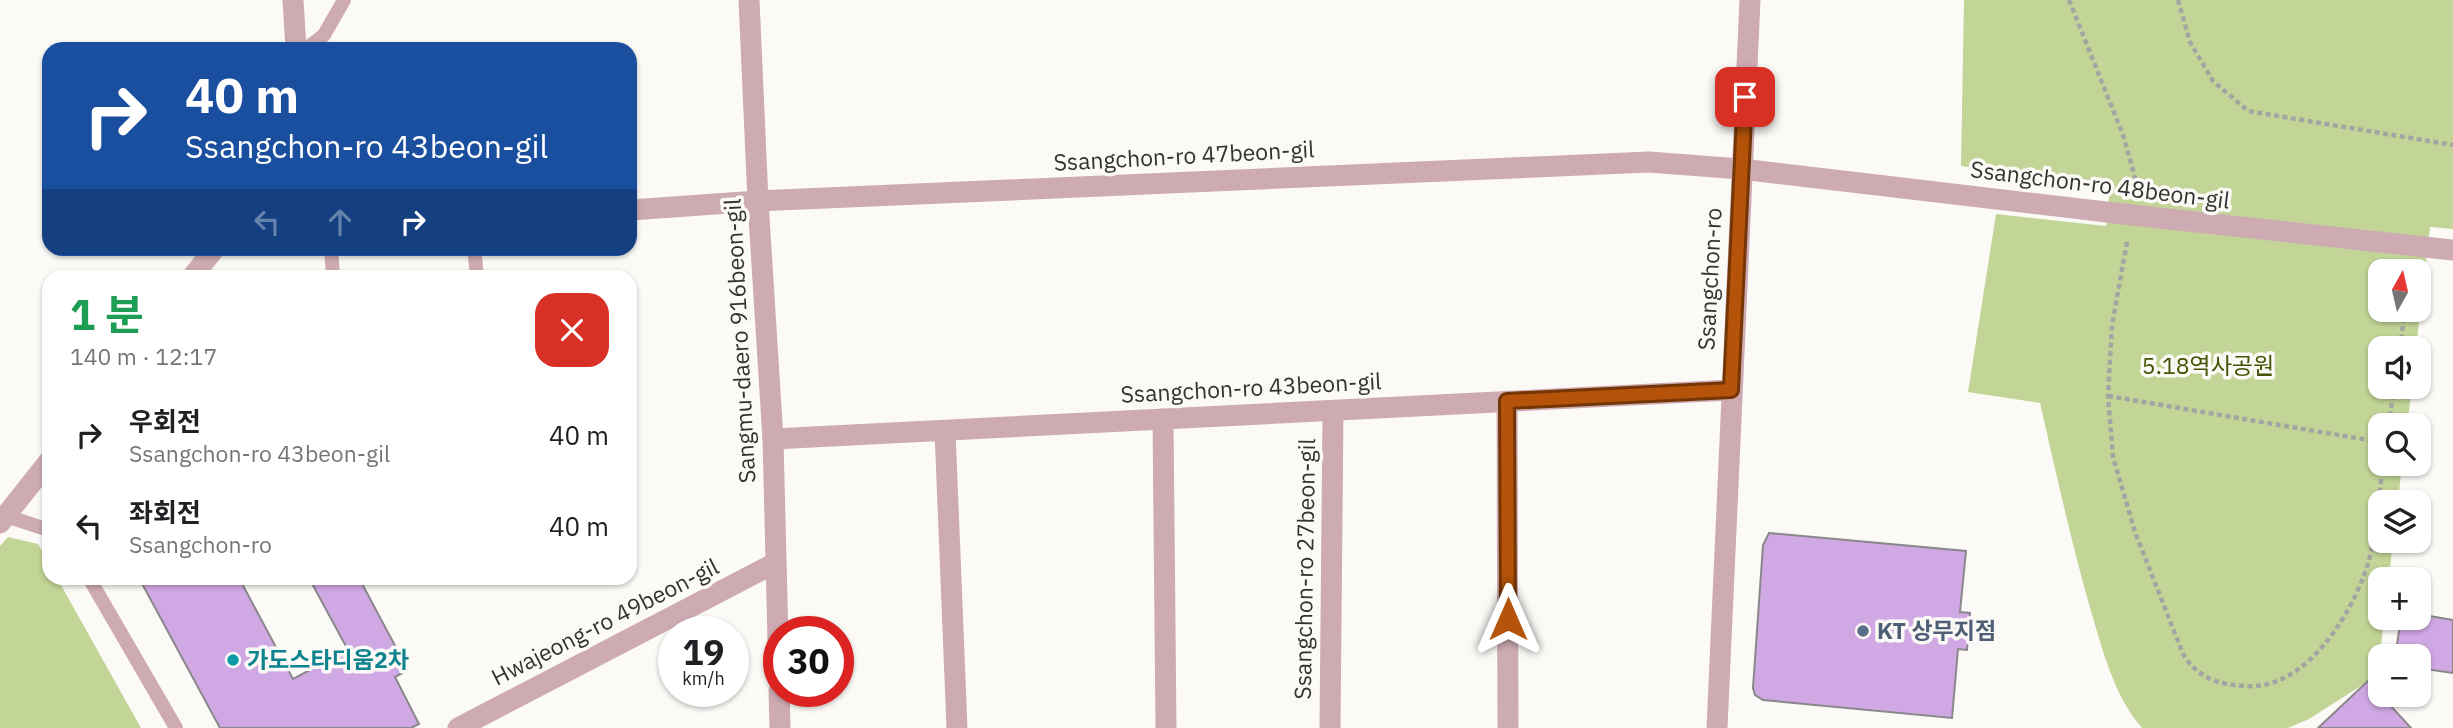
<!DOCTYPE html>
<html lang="ko">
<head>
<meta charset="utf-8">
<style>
  body { margin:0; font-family:"IBM Plex Sans","Noto Sans KR",sans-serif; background:#f6f6f6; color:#202124; height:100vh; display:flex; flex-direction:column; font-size:26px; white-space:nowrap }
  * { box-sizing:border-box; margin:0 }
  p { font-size:23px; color:#757577 }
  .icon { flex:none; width:38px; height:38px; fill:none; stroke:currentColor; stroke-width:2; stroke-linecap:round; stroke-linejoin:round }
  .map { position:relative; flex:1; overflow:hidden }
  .panel { position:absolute; left:42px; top:270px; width:595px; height:315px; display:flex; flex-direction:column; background:#fff; border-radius:21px; box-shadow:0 2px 5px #0004 }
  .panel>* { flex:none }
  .top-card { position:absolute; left:42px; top:42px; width:595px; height:214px; border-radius:21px; box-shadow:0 2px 5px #0004; background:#1a4fa0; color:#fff; overflow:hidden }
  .needle { width:46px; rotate:8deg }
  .controls { position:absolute; left:2368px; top:259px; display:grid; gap:14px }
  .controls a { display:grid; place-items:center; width:63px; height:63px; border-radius:14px; background:#fff; box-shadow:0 2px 5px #0004; font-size:35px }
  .speed { position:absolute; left:658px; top:616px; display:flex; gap:14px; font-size:35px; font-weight:700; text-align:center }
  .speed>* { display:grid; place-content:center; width:91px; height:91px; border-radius:50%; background:#fff; box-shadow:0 2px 5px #0004; line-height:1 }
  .speed small { font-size:18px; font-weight:400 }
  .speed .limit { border:10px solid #d22; background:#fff; color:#111 }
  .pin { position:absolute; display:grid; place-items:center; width:60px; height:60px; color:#fff; margin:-30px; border-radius:14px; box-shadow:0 4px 10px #0006 }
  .me { position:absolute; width:77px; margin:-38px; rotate:0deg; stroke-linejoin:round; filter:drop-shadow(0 0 5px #0008) }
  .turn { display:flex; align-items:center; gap:24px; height:147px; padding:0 28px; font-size:32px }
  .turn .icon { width:91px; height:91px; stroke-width:2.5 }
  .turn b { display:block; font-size:49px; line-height:60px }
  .lanes { display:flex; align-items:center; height:66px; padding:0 28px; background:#0003; justify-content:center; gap:35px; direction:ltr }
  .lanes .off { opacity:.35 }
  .round { display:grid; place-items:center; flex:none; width:74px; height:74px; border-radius:21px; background:#f6f6f6 }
  .headline { display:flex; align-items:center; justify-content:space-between; height:119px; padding:0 28px }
  h1 { font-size:42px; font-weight:700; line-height:52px; color:#1e9e55 }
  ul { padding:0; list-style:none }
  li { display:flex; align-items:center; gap:21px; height:91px; padding:0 28px }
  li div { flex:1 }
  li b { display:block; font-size:26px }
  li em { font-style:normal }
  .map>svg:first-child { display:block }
  .green { fill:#c2d596; fill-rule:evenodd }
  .building { fill:#d0a8e4; stroke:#8a888b; stroke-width:2 }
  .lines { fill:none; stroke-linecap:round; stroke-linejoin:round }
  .path { stroke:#a6a4a2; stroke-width:4.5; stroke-dasharray:5 3.5; stroke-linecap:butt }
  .lane { stroke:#ceabb2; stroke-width:14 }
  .street { stroke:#ceabb2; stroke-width:21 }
  .route-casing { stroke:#753606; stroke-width:18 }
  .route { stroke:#b45309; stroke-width:12 }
  .service-dot { fill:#5c6f8a; stroke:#fcfaf7; stroke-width:2.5 }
  .culture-dot { fill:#0f9aa8; stroke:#fcfaf7; stroke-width:2.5 }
  .labels { text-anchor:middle; stroke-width:7; stroke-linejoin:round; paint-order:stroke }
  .street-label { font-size:23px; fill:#333331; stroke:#fcfaf7 }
  .park-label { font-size:23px; fill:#445404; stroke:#fcfaf7 }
  .service-label { font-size:23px; font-weight:bold; fill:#4e5e75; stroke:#fcfaf7; text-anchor:start }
  .culture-label { font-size:23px; font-weight:bold; fill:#0d838f; stroke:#fcfaf7; text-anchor:start }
</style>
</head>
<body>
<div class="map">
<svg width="2453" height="728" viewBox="0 0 2453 728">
  <rect width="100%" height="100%" fill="#fcfaf7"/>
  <!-- green -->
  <g class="green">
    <path d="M1964,0H2453V229L2430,227L2416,348H2380V387H2412L2407,425H2380V464H2402L2398,502H2380V541H2393L2389,579H2380V618H2384L2378,675L2309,719L2288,728H2142C2114,696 2103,651 2091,611C2071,542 2056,472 2040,403L1968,392L1996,214L2106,226L2110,186L1961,166ZM2380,271H2418V310H2380Z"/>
    <path d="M8,537L38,544L49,563V578H57L141,728H0V546Z"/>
  </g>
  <!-- building -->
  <g class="building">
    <path d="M1769,533L1966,551L1960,612L1970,613L1967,650L1958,649L1952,718L1763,700L1755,695L1753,688L1763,545Z"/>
    <path d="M139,578H239L293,679L348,650L309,578H359L408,670L395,677L419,724L411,728H220Z"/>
    <path d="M2418,614L2453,620V673L2418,668V656H2400L2396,651L2401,618H2418Z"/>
    <path d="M2368,681L2411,728H2318Z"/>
  </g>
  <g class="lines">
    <!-- path -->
    <g class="path">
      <path d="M2069,0L2123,135L2136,181L2135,189"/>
      <path d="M2178,0L2190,42L2213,81L2248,111L2453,145"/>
      <path d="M2127,242L2112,325L2108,396L2113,457L2135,532L2183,654C2199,679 2218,685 2247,686C2307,690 2355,610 2369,560C2377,529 2379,495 2383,464"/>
      <path d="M2400,348L2405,310"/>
      <path d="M2108,396L2380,442"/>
      <path d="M2389,425L2394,387"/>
    </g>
    <!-- lane -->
    <g class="lane">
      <path d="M306,49L324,35L344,0"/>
      <path d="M331,248L333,276"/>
      <path d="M474,248L477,276"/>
      <path d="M6,516L49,530"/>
      <path d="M89,578L176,728"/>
    </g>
    <!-- street -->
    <g class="street">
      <path d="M293,0L296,49"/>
      <path d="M749,0L758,201L773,439L779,680"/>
      <path d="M630,210L758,201L1649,162L1741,169L2132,215L2453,250"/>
      <path d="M193,276L215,248"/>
      <path d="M1507,401L1508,728"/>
      <path d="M1163,419L1166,728"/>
      <path d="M945,431L957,728"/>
      <path d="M773,439L1731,390"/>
      <path d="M0,523L49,461"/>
      <path d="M779,691L780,728"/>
      <path d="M458,728L775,563"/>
      <path d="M1330,728L1333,411"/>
      <path d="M1717,728L1750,0"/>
    </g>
  </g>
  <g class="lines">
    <!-- route casing -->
    <g class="route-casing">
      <path id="route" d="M1508,619L1507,401L1731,390L1745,97"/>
    </g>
    <!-- route -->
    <use href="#route" class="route"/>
  </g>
  <!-- markers -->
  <circle class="service-dot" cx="1863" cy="631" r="7"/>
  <circle class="culture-dot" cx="233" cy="660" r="7"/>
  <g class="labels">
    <!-- street labels -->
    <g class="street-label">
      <text transform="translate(1184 156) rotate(-3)" y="8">Ssangchon-ro 47beon-gil</text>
      <text transform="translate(2100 185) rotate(7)" y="8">Ssangchon-ro 48beon-gil</text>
      <text transform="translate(1710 279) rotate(-87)" y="8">Ssangchon-ro</text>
      <text transform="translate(740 341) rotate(-93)" y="8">Sangmu-daero 916beon-gil</text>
      <text transform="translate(1251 388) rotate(-3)" y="8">Ssangchon-ro 43beon-gil</text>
      <text transform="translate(1305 569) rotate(-89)" y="8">Ssangchon-ro 27beon-gil</text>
      <text transform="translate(605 622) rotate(-27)" y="8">Hwajeong-ro 49beon-gil</text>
    </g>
    <!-- park labels -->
    <g class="park-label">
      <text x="2208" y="374">5.18역사공원</text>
    </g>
    <!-- service labels -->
    <g class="service-label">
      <text x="1877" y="639">KT 상무지점</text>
    </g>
    <!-- culture labels -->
    <g class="culture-label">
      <text x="247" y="668">가도스타디움2차</text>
    </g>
  </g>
</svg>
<div class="controls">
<a><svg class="needle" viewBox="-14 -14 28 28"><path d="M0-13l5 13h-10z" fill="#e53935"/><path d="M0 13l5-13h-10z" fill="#757577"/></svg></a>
<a><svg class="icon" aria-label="sound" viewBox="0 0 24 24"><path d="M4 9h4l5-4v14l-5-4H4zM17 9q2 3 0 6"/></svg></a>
<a><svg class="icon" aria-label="search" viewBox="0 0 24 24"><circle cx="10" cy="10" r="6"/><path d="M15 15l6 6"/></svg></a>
<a><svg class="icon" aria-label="layers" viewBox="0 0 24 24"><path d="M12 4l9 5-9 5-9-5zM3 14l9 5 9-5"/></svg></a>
<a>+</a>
<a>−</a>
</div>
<div class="speed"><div>19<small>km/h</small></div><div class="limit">30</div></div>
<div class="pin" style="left:1745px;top:97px;background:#d93025"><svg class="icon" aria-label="arrive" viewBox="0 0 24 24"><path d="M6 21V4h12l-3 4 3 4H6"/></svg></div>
<svg class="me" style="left:1508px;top:619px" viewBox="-20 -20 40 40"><path d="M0-17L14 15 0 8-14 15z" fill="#b45309" stroke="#fff" stroke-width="4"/></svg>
<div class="top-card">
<div class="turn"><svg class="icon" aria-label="right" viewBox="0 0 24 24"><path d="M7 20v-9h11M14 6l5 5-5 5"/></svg><div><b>40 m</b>Ssangchon-ro 43beon-gil</div></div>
<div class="lanes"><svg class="icon off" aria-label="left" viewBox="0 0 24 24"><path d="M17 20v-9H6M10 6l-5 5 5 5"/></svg><svg class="icon off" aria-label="ahead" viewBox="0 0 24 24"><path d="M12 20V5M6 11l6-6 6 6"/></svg><svg class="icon" aria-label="right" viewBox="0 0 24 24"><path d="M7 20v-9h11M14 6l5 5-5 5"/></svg></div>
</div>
<section class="panel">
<div class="headline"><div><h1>1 분</h1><p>140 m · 12:17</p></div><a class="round" style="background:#d93025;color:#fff"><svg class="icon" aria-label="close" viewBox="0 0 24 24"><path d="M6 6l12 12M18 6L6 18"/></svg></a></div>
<ul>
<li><svg class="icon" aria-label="right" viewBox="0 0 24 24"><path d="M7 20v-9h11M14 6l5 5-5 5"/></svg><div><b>우회전</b><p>Ssangchon-ro 43beon-gil</p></div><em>40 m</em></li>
<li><svg class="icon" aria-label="left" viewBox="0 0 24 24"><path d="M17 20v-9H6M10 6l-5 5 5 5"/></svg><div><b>좌회전</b><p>Ssangchon-ro</p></div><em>40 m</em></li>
</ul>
</section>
</div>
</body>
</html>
